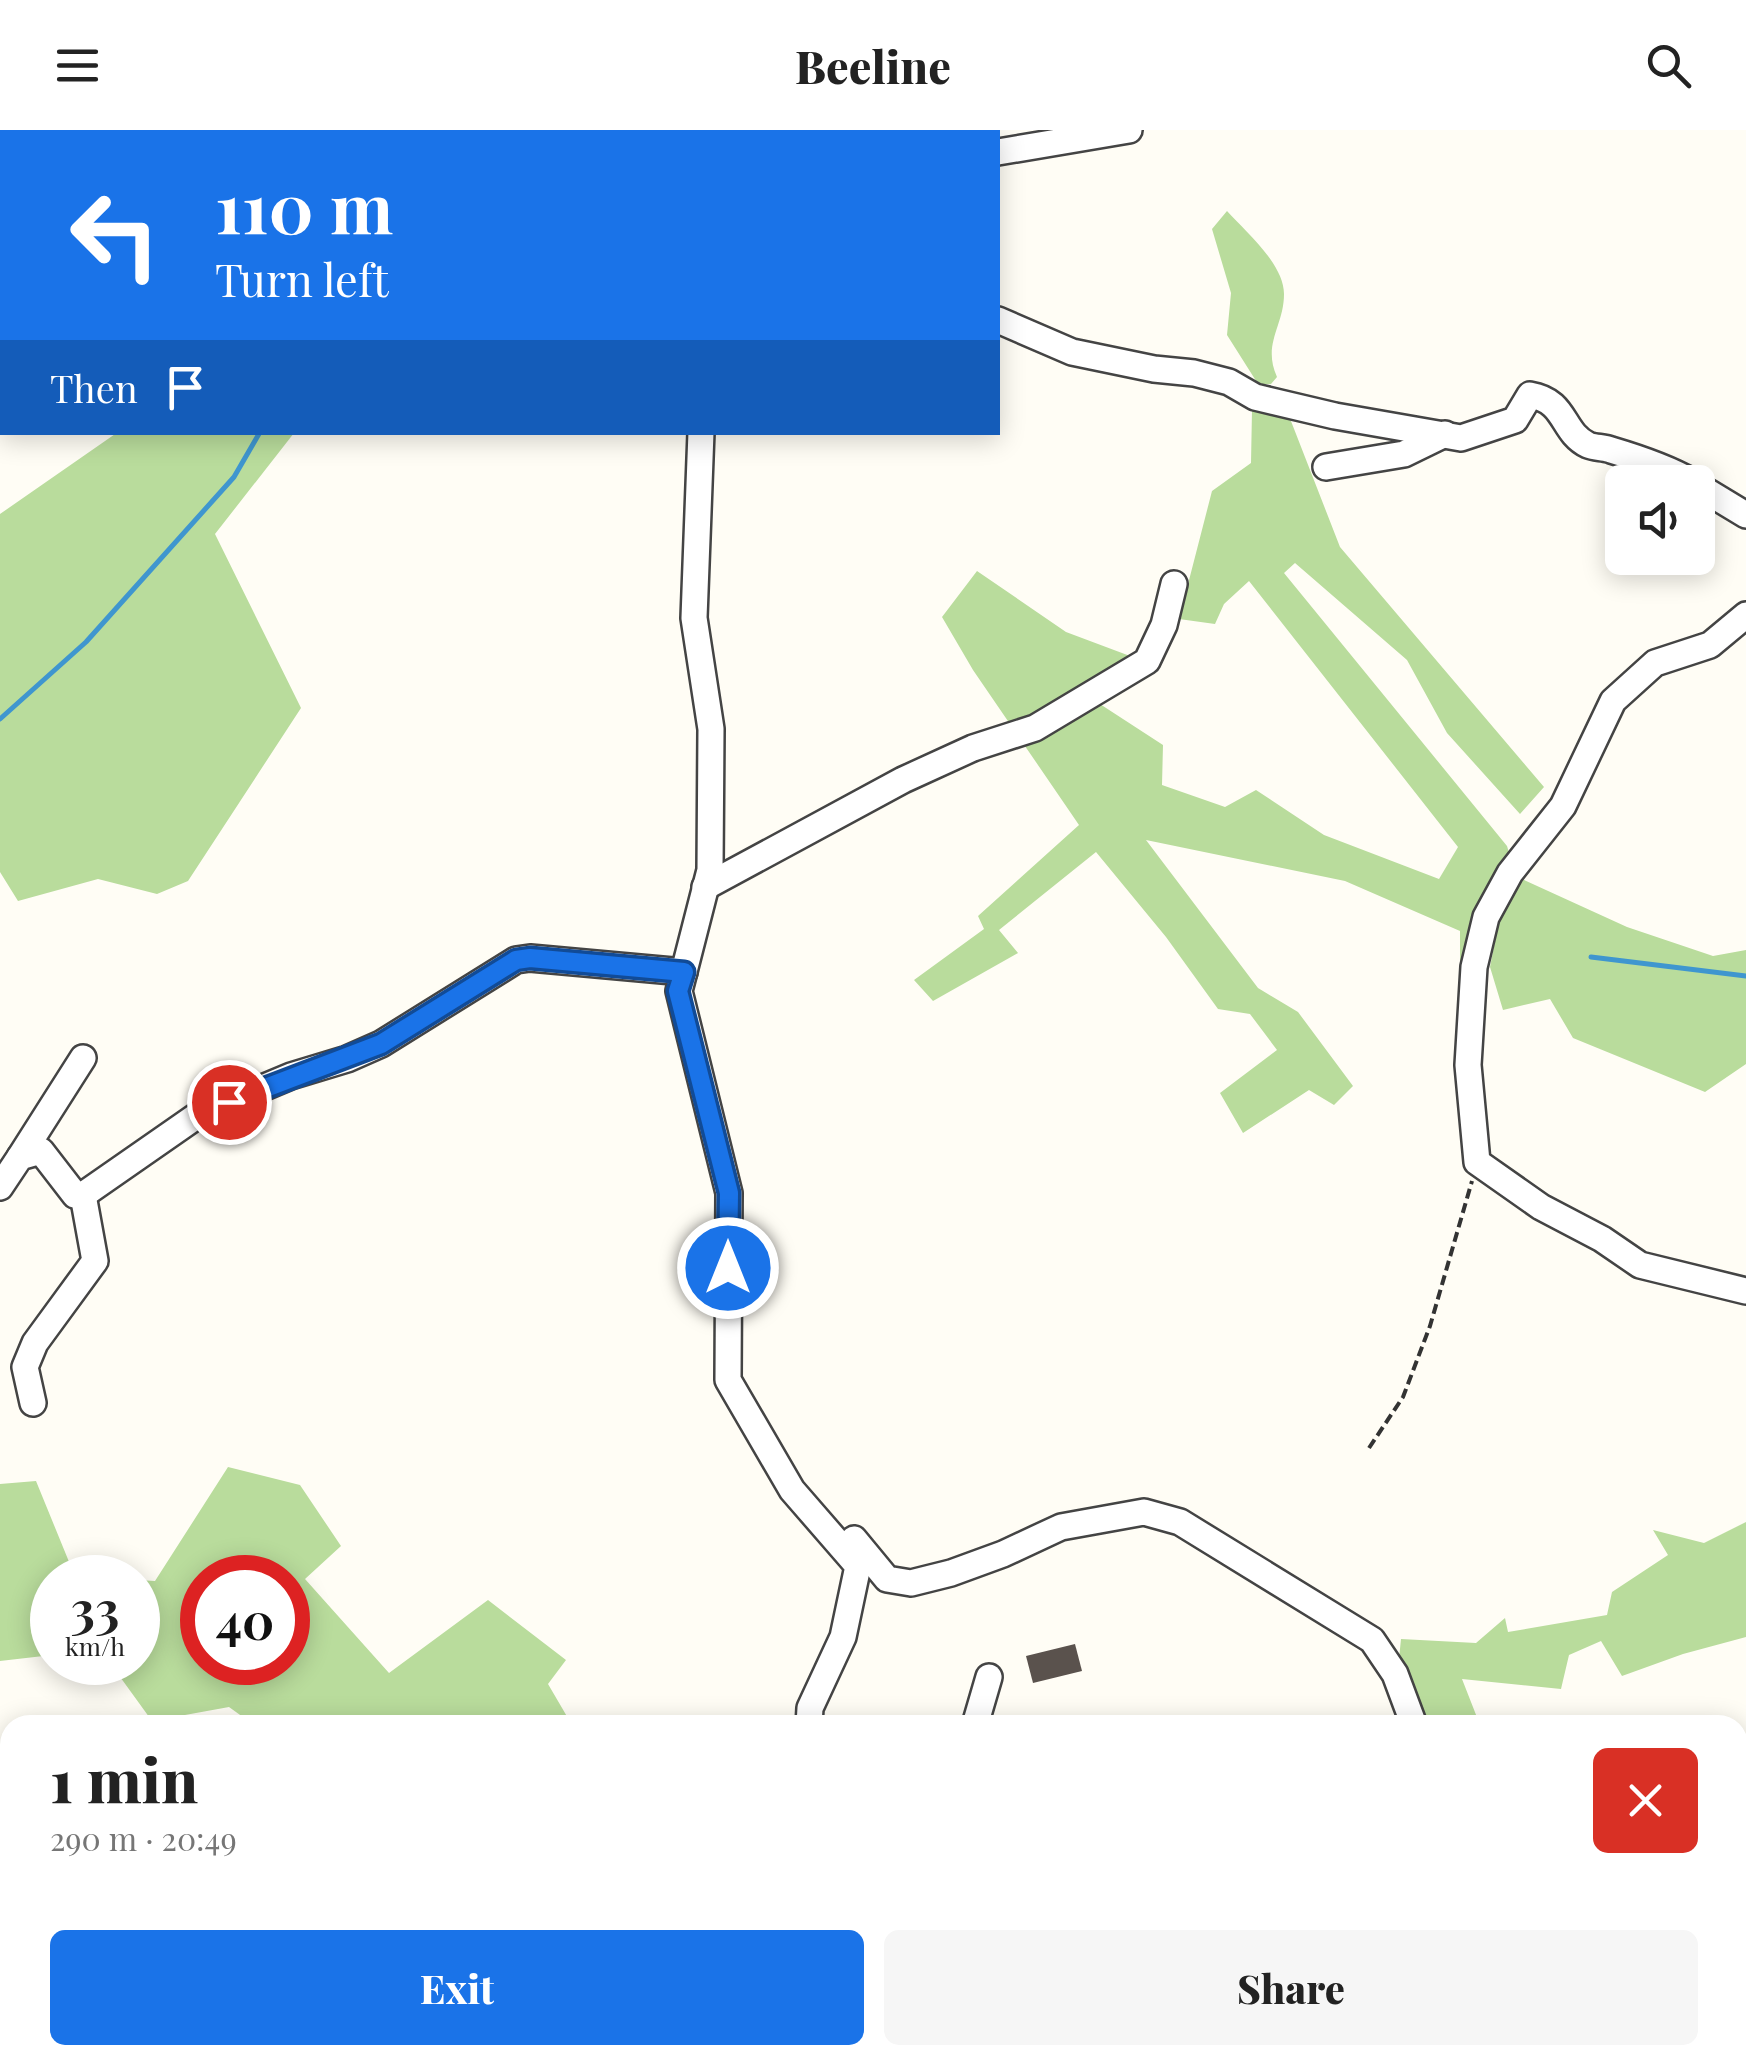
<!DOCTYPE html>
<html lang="en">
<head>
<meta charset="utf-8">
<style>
  body { margin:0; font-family:"Playfair Display",serif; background:#f6f6f6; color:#222; height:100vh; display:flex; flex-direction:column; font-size:38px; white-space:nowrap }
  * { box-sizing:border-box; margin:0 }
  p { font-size:32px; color:#767676 }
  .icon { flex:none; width:55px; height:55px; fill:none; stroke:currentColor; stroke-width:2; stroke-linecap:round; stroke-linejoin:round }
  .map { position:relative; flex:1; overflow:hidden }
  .details { position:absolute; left:0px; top:1585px; width:1748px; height:350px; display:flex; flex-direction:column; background:#fff; border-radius:30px 30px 0 0; box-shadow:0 5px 25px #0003 }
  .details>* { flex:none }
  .hud { position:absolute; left:0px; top:0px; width:1000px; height:305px; box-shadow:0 5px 25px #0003; background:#1a73e8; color:#fff; overflow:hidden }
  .controls { position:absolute; left:1605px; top:335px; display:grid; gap:20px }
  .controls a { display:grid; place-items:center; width:110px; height:110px; border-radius:15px; background:#fff; box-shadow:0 5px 25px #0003; font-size:50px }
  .speed { position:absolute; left:30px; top:1425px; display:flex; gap:20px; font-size:50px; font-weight:700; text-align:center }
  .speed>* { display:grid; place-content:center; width:130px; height:130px; border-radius:50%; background:#fff; box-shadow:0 5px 25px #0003; line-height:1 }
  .speed small { font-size:25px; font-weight:400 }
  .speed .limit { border:15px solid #d22; background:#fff; color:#111 }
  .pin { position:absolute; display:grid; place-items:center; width:85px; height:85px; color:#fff; margin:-42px; border:5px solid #fff; border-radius:50%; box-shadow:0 2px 10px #0007 }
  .me { position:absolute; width:110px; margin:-55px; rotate:0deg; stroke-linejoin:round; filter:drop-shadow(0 0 8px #0008) }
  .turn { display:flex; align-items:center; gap:35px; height:210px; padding:0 50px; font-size:45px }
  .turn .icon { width:130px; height:130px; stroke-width:2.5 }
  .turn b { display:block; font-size:70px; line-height:85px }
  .then { display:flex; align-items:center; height:95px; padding:0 50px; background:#0003; gap:20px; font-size:38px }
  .round { display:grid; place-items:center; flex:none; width:105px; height:105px; border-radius:15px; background:#f6f6f6 }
  .summary { display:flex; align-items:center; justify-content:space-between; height:170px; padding:0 50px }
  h1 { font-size:60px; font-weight:800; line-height:75px }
  .cta { display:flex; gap:20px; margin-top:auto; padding:20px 50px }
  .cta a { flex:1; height:115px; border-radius:15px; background:#1a73e8; color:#fff; font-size:40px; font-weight:800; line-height:115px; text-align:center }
  .cta a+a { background:#f6f6f6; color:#222 }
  header { display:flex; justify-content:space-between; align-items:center; height:130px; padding:0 50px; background:#fff; font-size:45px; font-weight:800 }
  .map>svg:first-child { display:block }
  .forest { fill:#b9dc9c; fill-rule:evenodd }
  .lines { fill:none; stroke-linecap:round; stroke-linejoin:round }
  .stream { stroke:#3f96cf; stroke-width:5 }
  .building { fill:#5a524d }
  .minor-casing { stroke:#444; stroke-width:30 }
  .path { stroke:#333; stroke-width:4; stroke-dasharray:10 5; stroke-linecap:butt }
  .minor { stroke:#fff; stroke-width:25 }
  .route-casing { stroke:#114b97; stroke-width:25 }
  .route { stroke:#1a73e8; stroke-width:18 }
</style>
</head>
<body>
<header><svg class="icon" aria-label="menu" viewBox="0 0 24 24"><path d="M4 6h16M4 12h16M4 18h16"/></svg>Beeline<svg class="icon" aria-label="search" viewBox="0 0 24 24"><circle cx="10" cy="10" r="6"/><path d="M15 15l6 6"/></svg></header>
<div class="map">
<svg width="1746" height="1935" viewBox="0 0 1746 1935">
  <rect width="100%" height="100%" fill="#fffdf5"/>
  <!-- forest -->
  <g class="forest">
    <path d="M303,0H628L302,2Z"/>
    <path d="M1227,81C1246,102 1284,134 1284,164C1284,196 1262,214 1277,247L1271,254H1258L1227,205L1231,163L1212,99Z"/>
    <path d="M1252,280L1289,286L1340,417L1544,657L1520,684L1447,603L1407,530L1295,433L1284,443L1507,716L1511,729L1467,858L1460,857V801L1345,751L1146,710L1258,858L1298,882L1353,956L1334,975L1309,960L1243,1003L1220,963L1277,920L1250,884L1218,879L1166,807L1096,722L999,800L1018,823L933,871L914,850L984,799L978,786L1079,695L973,540L942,487L977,441L1066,502L1138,529L1083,563L1163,615L1162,655L1225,677L1256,660L1324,705L1439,749L1458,717L1249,451L1224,474L1215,494L1179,489L1212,361L1251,333Z"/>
    <path d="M118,302L294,303L215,404L301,578L188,751L157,764L98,749L18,771L0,742V384Z"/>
    <path d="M1522,749L1627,797L1713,826L1746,820V934L1705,962L1573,908L1550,869L1503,880L1490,837L1501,780Z"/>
    <path d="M228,1337L300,1355L341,1416L305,1449L389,1543L488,1470L566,1530L548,1554L572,1595H254L229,1577L152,1591L110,1533L138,1532V1450L155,1451ZM202,1448H288V1532H202Z"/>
    <path d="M36,1351L74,1444L108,1447L52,1448V1525L0,1531V1354Z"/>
    <path d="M1746,1392V1507L1683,1524L1622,1546L1601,1511L1569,1525L1561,1559L1462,1549L1480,1595H1428L1399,1529L1401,1509L1476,1513L1505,1488L1508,1502L1607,1485L1612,1462L1668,1425L1653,1400L1704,1413Z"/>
  </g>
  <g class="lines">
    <!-- stream -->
    <g class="stream">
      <path d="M342,0L343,2"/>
      <path d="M0,589L86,512L234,347L260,302"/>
      <path d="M1591,827L1746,846"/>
    </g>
  </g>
  <!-- building -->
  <path class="building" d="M1075,1514L1082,1541L1033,1553L1026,1526Z"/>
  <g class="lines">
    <!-- minor casing -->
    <g class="minor-casing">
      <g id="minor">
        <path d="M998,22L1129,0"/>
        <path d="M998,190L1072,222L1154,239L1194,243L1229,252L1255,267L1335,286L1461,308L1515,290L1530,265C1567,271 1561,302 1588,315C1595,318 1604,317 1611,320C1638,328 1668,338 1692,352"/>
        <path d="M701,302L694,488L711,599L710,740L679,861L729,1063L728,1250L792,1360L858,1436L843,1507L810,1578L809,1595"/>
        <path d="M1326,337L1404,324L1445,304"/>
        <path d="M1698,356L1746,385"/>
        <path d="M1746,485L1710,515L1655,533L1613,571L1563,676L1510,743L1486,787L1474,837L1468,935L1477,1032L1541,1077L1602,1109L1640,1135L1746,1161"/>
        <path d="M705,757L903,650L973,618L1035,598L1147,531L1164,495L1174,454"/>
        <path d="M20,1027L83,928"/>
        <path d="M0,1057L20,1027L41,1021L75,1065H83L198,985L291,946L347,929L381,914L516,830L530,828L684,842"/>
        <path d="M33,1273L25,1237L35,1213L95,1131L83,1065"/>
        <path d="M854,1409L887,1449L911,1453L951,1443L1003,1424L1061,1397L1144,1382L1180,1392L1372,1510L1395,1544L1414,1595"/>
        <path d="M975,1595L989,1547"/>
        <path d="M0,1875L10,1869"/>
        <path d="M1683,1925L1691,1935"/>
        <path d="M616,1935L619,1925"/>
        <path d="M976,1935L983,1925"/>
      </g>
    </g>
    <!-- path -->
    <path class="path" d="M1369,1318L1403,1267L1430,1196L1472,1051"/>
    <!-- minor -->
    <use href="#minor" class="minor"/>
  </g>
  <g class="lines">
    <!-- route casing -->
    <g class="route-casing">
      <path id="route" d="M229,972L381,914L516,830L530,828L684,842L678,861L729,1063L728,1138"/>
    </g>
    <!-- route -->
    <use href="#route" class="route"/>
  </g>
</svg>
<div class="controls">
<a><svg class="icon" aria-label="sound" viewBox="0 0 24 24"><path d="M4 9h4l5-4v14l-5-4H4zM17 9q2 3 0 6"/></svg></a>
</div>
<div class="speed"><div>33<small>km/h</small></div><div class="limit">40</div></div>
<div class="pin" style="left:229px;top:972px;background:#d93025"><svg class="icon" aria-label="arrive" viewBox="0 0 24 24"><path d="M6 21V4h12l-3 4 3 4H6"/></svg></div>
<svg class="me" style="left:728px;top:1138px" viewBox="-20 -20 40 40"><circle r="17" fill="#1a73e8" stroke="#fff" stroke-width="3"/><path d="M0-11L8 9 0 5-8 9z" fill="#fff"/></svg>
<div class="hud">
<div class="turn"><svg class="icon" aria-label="left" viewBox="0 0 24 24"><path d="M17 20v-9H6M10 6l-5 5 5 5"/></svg><div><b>110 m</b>Turn left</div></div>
<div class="then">Then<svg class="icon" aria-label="arrive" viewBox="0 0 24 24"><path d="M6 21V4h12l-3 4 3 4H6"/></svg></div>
</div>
<section class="details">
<div class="summary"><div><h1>1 min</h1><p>290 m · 20:49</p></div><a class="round" style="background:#d93025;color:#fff"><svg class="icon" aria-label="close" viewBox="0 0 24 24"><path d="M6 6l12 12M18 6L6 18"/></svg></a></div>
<div class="cta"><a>Exit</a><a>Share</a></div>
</section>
</div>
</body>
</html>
